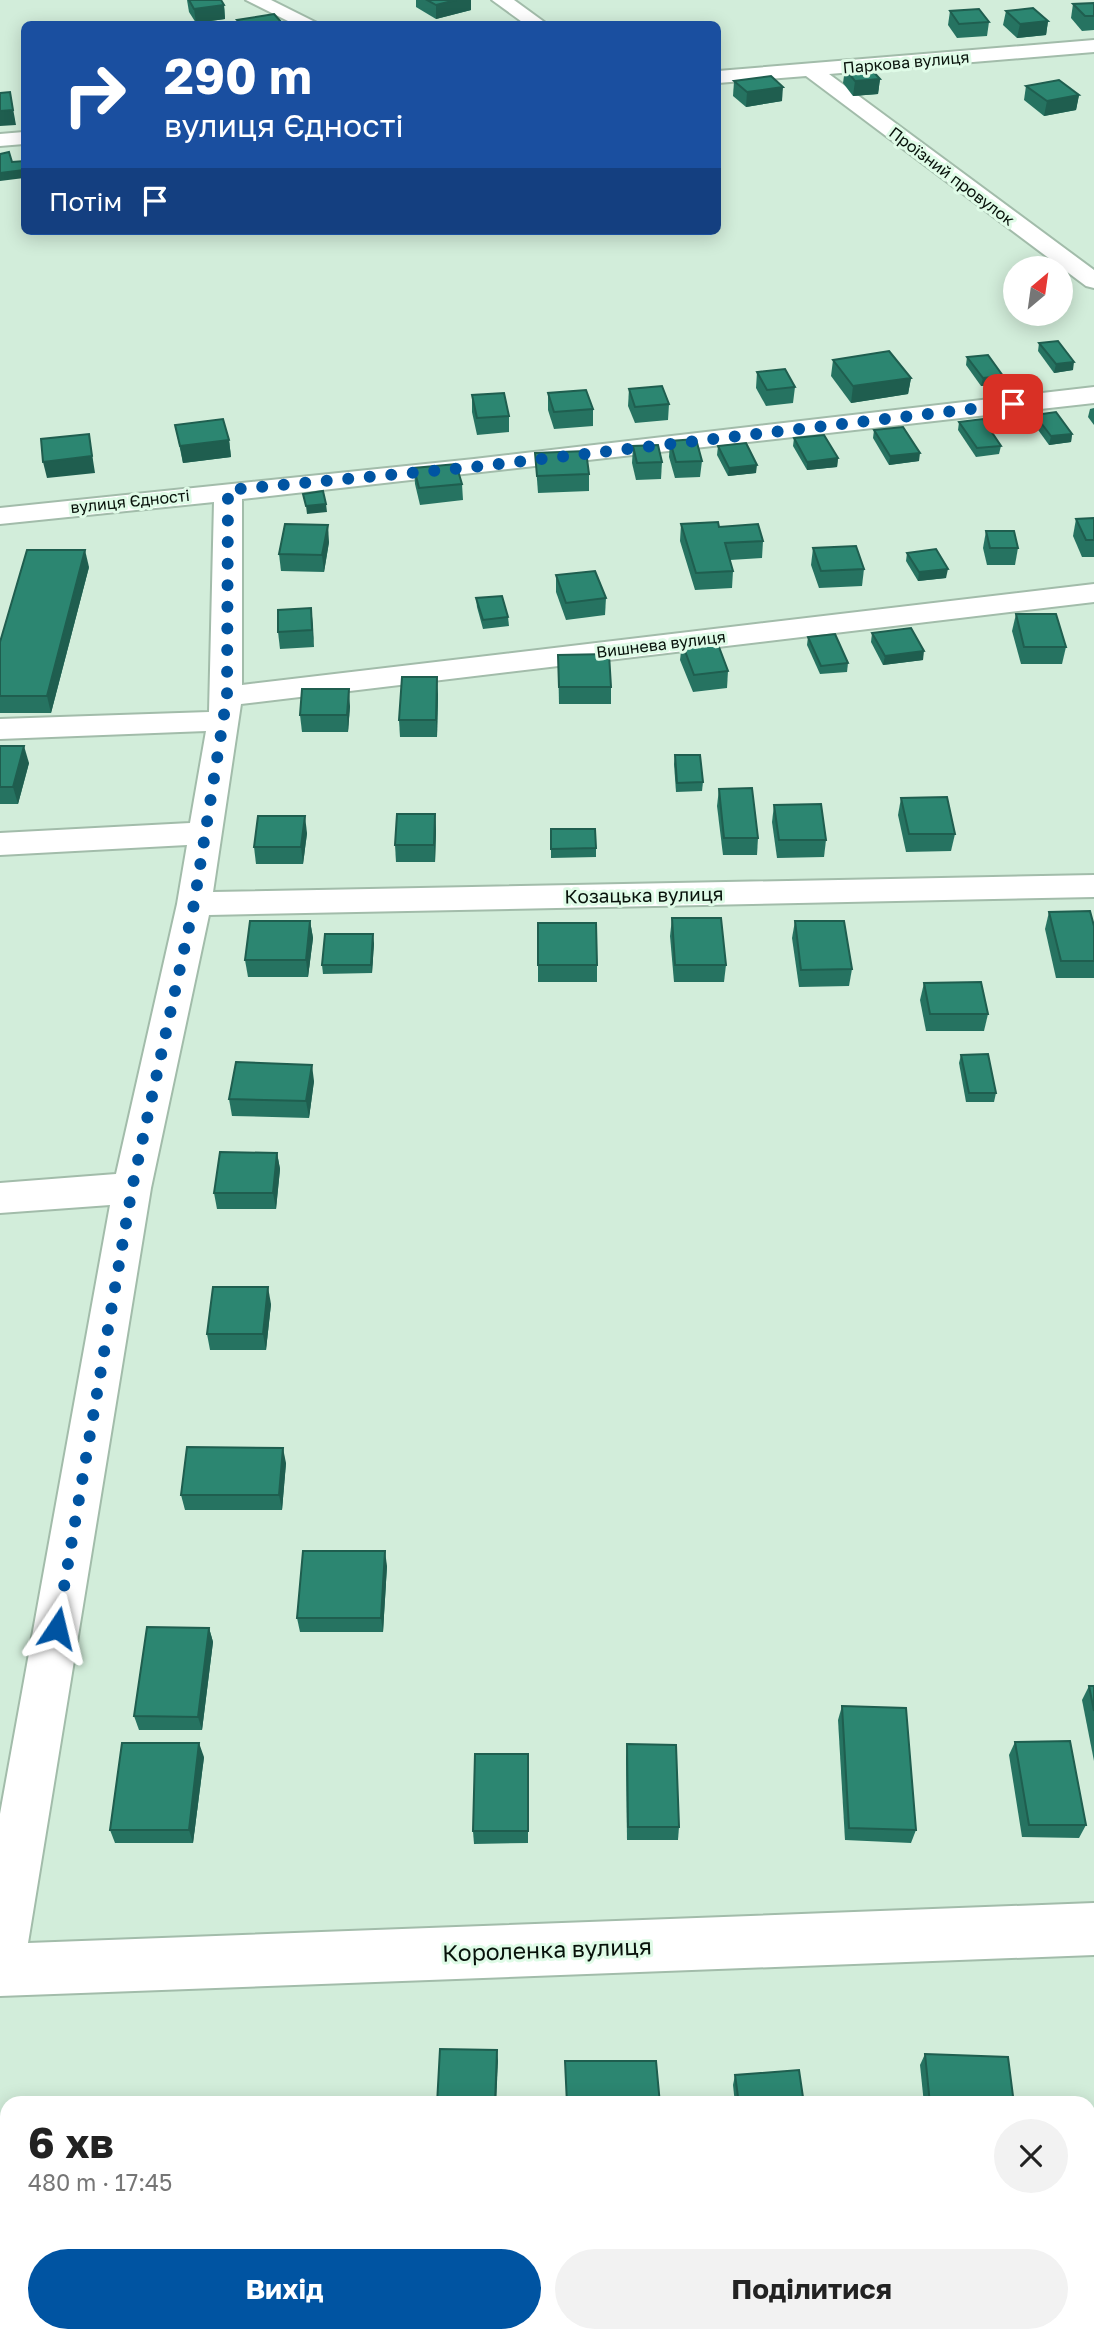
<!DOCTYPE html>
<html lang="uk">
<head>
<meta charset="utf-8">
<style>
  body { margin:0; font-family:"Golos Text",sans-serif; background:#f2f2f2; color:#222; height:100vh; display:flex; flex-direction:column; font-size:26px; white-space:nowrap }
  * { box-sizing:border-box; margin:0 }
  p { font-size:23px; color:#767676 }
  .icon { flex:none; width:38px; height:38px; fill:none; stroke:currentColor; stroke-width:2; stroke-linecap:round; stroke-linejoin:round }
  .map { position:relative; flex:1; overflow:hidden }
  .drawer { position:absolute; left:0px; top:2096px; width:1096px; height:247px; display:flex; flex-direction:column; background:#fff; border-radius:21px 21px 0 0; box-shadow:0 4px 18px #0003 }
  .drawer>* { flex:none }
  .guide { position:absolute; left:21px; top:21px; width:700px; height:214px; border-radius:10px; box-shadow:0 4px 18px #0003; background:#1a4fa0; color:#fff; overflow:hidden }
  .needle { width:46px; rotate:29deg }
  .tools { position:absolute; left:1003px; top:256px; display:grid; gap:14px }
  .tools a { display:grid; place-items:center; width:70px; height:70px; border-radius:50%; background:#fff; box-shadow:0 4px 18px #0003; font-size:35px }
  .pin { position:absolute; display:grid; place-items:center; width:60px; height:60px; color:#fff; margin:-30px; border-radius:14px; box-shadow:0 4px 10px #0006 }
  .me { position:absolute; width:77px; margin:-38px; rotate:10deg; stroke-linejoin:round; filter:drop-shadow(0 0 5px #0008) }
  .turn { display:flex; align-items:center; gap:24px; height:147px; padding:0 28px; font-size:32px }
  .turn .icon { width:91px; height:91px; stroke-width:2.5 }
  .turn b { display:block; font-size:49px; line-height:60px }
  .then { display:flex; align-items:center; height:66px; padding:0 28px; background:#0003; gap:14px; font-size:26px }
  .round { display:grid; place-items:center; flex:none; width:74px; height:74px; border-radius:37px; background:#f2f2f2 }
  .overview { display:flex; align-items:center; justify-content:space-between; height:119px; padding:0 28px }
  h1 { font-size:42px; font-weight:700; line-height:52px }
  .primary-button { display:flex; gap:14px; margin-top:auto; padding:14px 28px }
  .primary-button a { flex:1; height:80px; border-radius:42px; background:#0054a2; color:#fff; font-size:28px; font-weight:700; line-height:80px; text-align:center }
  .primary-button a+a { background:#f2f2f2; color:#222 }
  .map>svg:first-child { display:block }
  .lines { fill:none; stroke-linecap:round; stroke-linejoin:round }
  .minor-casing { stroke:#a2bcaa; stroke-width:4 }
  .minor { fill:#fff; fill-rule:evenodd }
  .wall { fill:#267361 }
  .shaded-wall { fill:#1f5e4f }
  .building { fill:#2c8671; stroke:#1f5e4f; stroke-width:2 }
  .route { stroke:#0054a2; stroke-width:12; stroke-dasharray:0 21.6 }
  .labels { text-anchor:middle; stroke-width:6; stroke-linejoin:round; paint-order:stroke }
  .far-street-label { font-size:16px; fill:#08120b; stroke:#dffbe7 }
  .street-label { font-size:19px; fill:#08120b; stroke:#dffbe7 }
  .near-street-label { font-size:23px; fill:#08120b; stroke:#dffbe7 }
</style>
</head>
<body>
<div class="map">
<svg width="1094" height="2343" viewBox="0 0 1094 2343">
  <rect width="100%" height="100%" fill="#d2edda"/>
  <g class="lines">
    <!-- minor casing -->
    <g class="minor-casing">
      <g id="minor">
        <path d="M246,0H271L319,24H294Z"/>
        <path d="M492,0H514L547,24H525Z"/>
        <path d="M1094,40V52L829,74L1094,270V288L1086,286L806,76L718,83V71Z"/>
        <path d="M24,132V144L0,146V134Z"/>
        <path d="M1094,387V403L242,499V685L1094,584V602L241,704L213,892L1094,875V897L209,915L151,1188L28,1943L1094,1903V1955L0,1996V1814L110,1205L0,1213V1183L116,1174L177,904L187,845L0,855V833L190,823L206,731L0,739V719L209,712L214,502L0,524V508L474,459Z"/>
      </g>
    </g>
    <!-- minor -->
    <use href="#minor" class="minor"/>
  </g>
  <!-- wall -->
  <g class="wall">
    <path d="M187,0H221L224,5L225,19L196,23L189,12Z"/>
    <path d="M416,0H471V10L436,19L416,7Z"/>
    <path d="M1094,3V30L1082,31L1071,18L1073,4Z"/>
    <path d="M950,11L989,22L987,36L957,38L948,25Z"/>
    <path d="M1006,11L1048,21L1046,35L1017,38L1003,25Z"/>
    <path d="M845,69L880,79L878,94L853,96L843,83Z"/>
    <path d="M734,81L782,101L746,107L733,96Z"/>
    <path d="M1026,86L1079,95L1076,110L1044,116L1024,100Z"/>
    <path d="M1039,343L1073,370L1054,373L1038,351Z"/>
    <path d="M967,357L1002,384L981,386L966,365Z"/>
    <path d="M833,360L911,378L908,394L851,403L831,376Z"/>
    <path d="M757,372L795,387L793,403L766,406L756,388Z"/>
    <path d="M629,389L669,404L668,420L635,423L628,406Z"/>
    <path d="M548,393L593,409V426L554,429L548,410Z"/>
    <path d="M472,395L509,416V432L477,435L472,412Z"/>
    <path d="M1094,408V425L1088,417L1090,409Z"/>
    <path d="M1035,415L1072,434L1071,442L1049,445L1033,423Z"/>
    <path d="M959,422L1001,446L999,454L976,457L958,430Z"/>
    <path d="M175,425L229,440L231,457L183,463Z"/>
    <path d="M874,430L919,461L889,465L873,438Z"/>
    <path d="M794,438L838,458L837,467L807,470L793,446Z"/>
    <path d="M670,441L702,461L700,477L675,478L669,457Z"/>
    <path d="M633,446L662,462L661,479L636,480L632,463Z"/>
    <path d="M718,446L756,473L728,476L717,455Z"/>
    <path d="M535,453L589,474V491L538,493Z"/>
    <path d="M414,468L462,484L463,500L420,505L415,484Z"/>
    <path d="M1094,518V557H1082L1073,536L1076,519Z"/>
    <path d="M681,524L719,527L763,541L762,558L730,560L733,571L732,588L695,590L680,541Z"/>
    <path d="M986,531L1018,548L1015,565H987L983,548Z"/>
    <path d="M329,542L324,572L281,571L279,554Z"/>
    <path d="M813,548L864,569L862,586L819,588L811,565Z"/>
    <path d="M907,553L946,578L918,581L906,561Z"/>
    <path d="M89,567L51,713H0V642Z"/>
    <path d="M556,575L606,598L605,615L566,620L556,592Z"/>
    <path d="M476,598L508,617L509,626L483,629L477,607Z"/>
    <path d="M311,608L314,647L280,649L278,632Z"/>
    <path d="M1016,614L1066,647L1062,664H1021L1012,631Z"/>
    <path d="M872,633L923,660L883,665L871,642Z"/>
    <path d="M808,637L848,663L847,672L820,674L807,645Z"/>
    <path d="M682,643L728,671L727,688L693,692L680,660Z"/>
    <path d="M558,655L611,687V704H559Z"/>
    <path d="M438,694L437,737H400L399,720Z"/>
    <path d="M350,706L348,732H302L300,715Z"/>
    <path d="M0,746L29,763L18,804H0Z"/>
    <path d="M675,755L703,782L702,791L676,792L674,764Z"/>
    <path d="M719,789L758,838L757,855H723L717,806Z"/>
    <path d="M901,798L955,834L951,851L906,852L898,815Z"/>
    <path d="M774,805L826,840L824,857L777,858L772,822Z"/>
    <path d="M435,814L436,831L435,862H396L395,845Z"/>
    <path d="M551,829L596,848V857L551,858Z"/>
    <path d="M307,833L303,864H256L254,847Z"/>
    <path d="M1049,912L1094,926V978H1056L1045,929Z"/>
    <path d="M672,918L726,965L724,982H674L670,936Z"/>
    <path d="M310,921L313,938L308,977H248L245,960Z"/>
    <path d="M795,921L852,969L849,986L799,987L792,938Z"/>
    <path d="M538,923L597,965V982H538Z"/>
    <path d="M374,943L372,973L323,974L322,965Z"/>
    <path d="M924,983L988,1014L984,1031H926L920,1000Z"/>
    <path d="M961,1055L996,1093L994,1102H966L959,1063Z"/>
    <path d="M314,1081L309,1118L232,1116L229,1099Z"/>
    <path d="M277,1153L280,1169L276,1209H217L214,1193Z"/>
    <path d="M271,1304L266,1350H210L207,1334Z"/>
    <path d="M286,1463L282,1510H185L181,1495Z"/>
    <path d="M387,1566L383,1632H300L297,1618Z"/>
    <path d="M209,1628L213,1642L202,1730H139L134,1716Z"/>
    <path d="M1089,1686H1094V1761L1082,1700Z"/>
    <path d="M842,1706L916,1830L911,1843L845,1840L838,1720Z"/>
    <path d="M1015,1742L1086,1825L1079,1838L1022,1837L1009,1755Z"/>
    <path d="M627,1744L679,1827L678,1840H627L626,1758Z"/>
    <path d="M528,1754V1843L474,1844L473,1831Z"/>
    <path d="M204,1757L193,1843H115L110,1830Z"/>
    <path d="M925,2054L1014,2104H924L920,2065Z"/>
    <path d="M735,2075L804,2104H735L733,2085Z"/>
    <rect x="1088" y="2216" width="6" height="85"/>
  </g>
  <!-- shaded-wall -->
  <g class="shaded-wall">
    <path d="M456,0H471V10L436,19V5Z"/>
    <path d="M224,5L225,19L196,23L194,9Z"/>
    <path d="M1048,21L1046,35L1017,38L1020,24Z"/>
    <path d="M880,79L878,94L853,96L855,81Z"/>
    <path d="M783,87L782,101L746,107L747,92Z"/>
    <path d="M10,92L16,125L0,126V111Z"/>
    <path d="M1079,95L1076,110L1044,116L1047,101Z"/>
    <path d="M24,170V178L0,181V173Z"/>
    <path d="M1074,362L1073,370L1054,373L1056,364Z"/>
    <path d="M1003,376L1002,384L981,386L983,378Z"/>
    <path d="M911,378L908,394L851,403L853,386Z"/>
    <path d="M89,434L95,473L47,478L43,462Z"/>
    <path d="M1072,434L1071,442L1049,445L1051,436Z"/>
    <path d="M229,440L231,457L183,463L180,446Z"/>
    <path d="M920,453L919,461L889,465L890,456Z"/>
    <path d="M838,458L837,467L807,470V462Z"/>
    <path d="M757,465L756,473L728,476L729,468Z"/>
    <path d="M326,504L327,512L307,514L306,506Z"/>
    <path d="M328,525L329,542L324,572L322,555Z"/>
    <path d="M85,550L89,567L51,713L47,696Z"/>
    <path d="M948,569L946,578L918,581L919,572Z"/>
    <path d="M311,608L313,625L314,647L312,630Z"/>
    <path d="M924,651L923,660L883,665L885,656Z"/>
    <path d="M437,677L438,694L437,737L436,720Z"/>
    <path d="M349,689L350,706L348,732L347,715Z"/>
    <path d="M24,746L29,763L18,804L13,787Z"/>
    <path d="M435,814L436,831L435,862L434,845Z"/>
    <path d="M305,816L307,833L303,864L301,847Z"/>
    <path d="M310,921L313,938L308,977L306,960Z"/>
    <path d="M373,934L374,943L372,973L371,965Z"/>
    <path d="M312,1065L314,1081L309,1118L306,1101Z"/>
    <path d="M277,1153L280,1169L276,1209L273,1193Z"/>
    <path d="M268,1287L271,1304L266,1350L263,1334Z"/>
    <path d="M283,1448L286,1463L282,1510L279,1495Z"/>
    <path d="M385,1551L387,1566L383,1632L381,1618Z"/>
    <path d="M209,1628L213,1642L202,1730L198,1717Z"/>
    <path d="M199,1743L204,1757L193,1843L189,1830Z"/>
    <path d="M497,2050L498,2061L496,2104H495Z"/>
  </g>
  <!-- building -->
  <g class="building">
    <path d="M189,0H221L224,5L194,9Z"/>
    <path d="M427,0H456L436,5Z"/>
    <path d="M1094,3V16H1085L1073,4Z"/>
    <path d="M1033,8L1048,21L1020,24L1006,11Z"/>
    <path d="M979,9L989,22L959,24L950,11Z"/>
    <path d="M274,14L282,23L275,24H241L237,20Z"/>
    <path d="M869,67L880,79L855,81L845,69Z"/>
    <path d="M771,76L783,87L747,92L734,81Z"/>
    <path d="M1059,80L1079,95L1047,101L1026,86Z"/>
    <path d="M10,92L13,110L0,111V93Z"/>
    <path d="M9,152L12,162L24,161V170L0,173V154Z"/>
    <path d="M1058,341L1074,362L1056,364L1039,343Z"/>
    <path d="M889,351L911,378L853,386L833,360Z"/>
    <path d="M988,355L1003,376L983,378L967,357Z"/>
    <path d="M785,369L795,387L767,390L757,372Z"/>
    <path d="M662,386L669,404L635,407L629,389Z"/>
    <path d="M586,390L593,409L554,412L548,393Z"/>
    <path d="M504,393L509,416L477,418L472,395Z"/>
    <path d="M1056,412L1072,434L1051,436L1035,415Z"/>
    <path d="M223,419L229,440L180,446L175,425Z"/>
    <path d="M983,419L1001,446L977,448L959,422Z"/>
    <path d="M903,427L920,453L890,456L874,430Z"/>
    <path d="M89,434L92,456L43,462L41,439Z"/>
    <path d="M824,435L838,458L807,462L794,438Z"/>
    <path d="M696,439L702,461L676,462L670,441Z"/>
    <path d="M746,443L757,465L729,468L718,446Z"/>
    <path d="M658,445L662,462L637,463L633,446Z"/>
    <path d="M586,451L589,474L537,476L535,453Z"/>
    <path d="M456,464L462,484L419,488L414,468Z"/>
    <path d="M323,491L326,504L306,506L303,494Z"/>
    <path d="M1094,518V540H1086L1076,519Z"/>
    <path d="M718,522L719,527L758,524L763,541L725,543L733,571L696,573L681,524Z"/>
    <path d="M285,524L328,525L322,555L279,554Z"/>
    <path d="M986,531H1014L1018,548H990Z"/>
    <path d="M856,546L864,569L821,571L813,548Z"/>
    <path d="M936,549L948,569L919,572L907,553Z"/>
    <path d="M27,550H85L47,696H0V642Z"/>
    <path d="M595,571L606,598L566,603L556,575Z"/>
    <path d="M502,596L508,617L483,620L476,598Z"/>
    <path d="M311,608L312,630L278,632V610Z"/>
    <path d="M1016,614H1056L1066,647H1024Z"/>
    <path d="M911,628L924,651L885,656L872,633Z"/>
    <path d="M835,634L848,663L821,666L808,637Z"/>
    <path d="M716,639L728,671L694,675L682,643Z"/>
    <path d="M609,654L611,687H559L558,655Z"/>
    <path d="M402,677H437L436,720H399Z"/>
    <path d="M302,689H349L347,715H300Z"/>
    <path d="M0,746H24L13,787H0Z"/>
    <path d="M675,755H700L703,782L677,783Z"/>
    <path d="M752,788L758,838H724L719,789Z"/>
    <path d="M947,797L955,834H909L901,798Z"/>
    <path d="M821,804L826,840H779L774,805Z"/>
    <path d="M397,814H435L434,845H395Z"/>
    <path d="M258,816H305L301,847H254Z"/>
    <path d="M551,829H595L596,848L551,849Z"/>
    <path d="M1090,911L1094,926V961H1061L1049,912Z"/>
    <path d="M672,918H721L726,965H675Z"/>
    <path d="M250,921H310L306,960H245Z"/>
    <path d="M795,921H844L852,969L801,970Z"/>
    <path d="M538,923H596L597,965H538Z"/>
    <path d="M325,934H373L371,965H322Z"/>
    <path d="M981,982L988,1014H930L924,983Z"/>
    <path d="M988,1054L996,1093H969L961,1055Z"/>
    <path d="M236,1062L312,1065L306,1101L229,1099Z"/>
    <path d="M220,1152L277,1153L273,1193H214Z"/>
    <path d="M213,1287H268L263,1334H207Z"/>
    <path d="M187,1447L283,1448L279,1495H181Z"/>
    <path d="M303,1551H385L381,1618H297Z"/>
    <path d="M147,1627L209,1628L198,1717L134,1716Z"/>
    <path d="M1089,1686H1094V1711Z"/>
    <path d="M842,1706L906,1708L916,1830L849,1828Z"/>
    <path d="M1070,1741L1086,1825H1029L1015,1742Z"/>
    <path d="M122,1743H199L189,1830H110Z"/>
    <path d="M627,1744L676,1745L679,1827H628Z"/>
    <path d="M475,1754H528V1831H473Z"/>
    <path d="M440,2049L497,2050L495,2104H437Z"/>
    <path d="M925,2054L1008,2057L1014,2104H930Z"/>
    <path d="M565,2061H656L660,2104H567Z"/>
    <path d="M799,2070L804,2104H739L735,2075Z"/>
    <rect x="1088" y="2216" width="6" height="78"/>
  </g>
  <g class="lines">
    <!-- route -->
    <path class="route" d="M57,1628L132,1188L194,904L227,696L228,490L474,467L1013,404"/>
  </g>
  <g class="labels">
    <!-- far-street labels -->
    <g class="far-street-label">
      <text transform="translate(906 62) rotate(-5)" y="6">Паркова вулиця</text>
      <text transform="translate(952 176) rotate(37)" y="6">Проїзний провулок</text>
      <text transform="translate(130 501) rotate(-6)" y="6">вулиця Єдності</text>
      <text transform="translate(661 644) rotate(-7)" y="6">Вишнева вулиця</text>
    </g>
    <!-- street labels -->
    <g class="street-label">
      <text transform="translate(644 895) rotate(-1)" y="7">Козацька вулиця</text>
    </g>
    <!-- near-street labels -->
    <g class="near-street-label">
      <text transform="translate(547 1950) rotate(-2)" y="8">Короленка вулиця</text>
    </g>
  </g>
</svg>
<div class="tools">
<a><svg class="needle" viewBox="-14 -14 28 28"><path d="M0-13l5 13h-10z" fill="#e53935"/><path d="M0 13l5-13h-10z" fill="#767676"/></svg></a>
</div>
<div class="pin" style="left:1013px;top:404px;background:#d93025"><svg class="icon" aria-label="arrive" viewBox="0 0 24 24"><path d="M6 21V4h12l-3 4 3 4H6"/></svg></div>
<svg class="me" style="left:57px;top:1628px" viewBox="-20 -20 40 40"><path d="M0-17L14 15 0 8-14 15z" fill="#0054a2" stroke="#fff" stroke-width="4"/></svg>
<div class="guide">
<div class="turn"><svg class="icon" aria-label="right" viewBox="0 0 24 24"><path d="M7 20v-9h11M14 6l5 5-5 5"/></svg><div><b>290 m</b>вулиця Єдності</div></div>
<div class="then">Потім<svg class="icon" aria-label="arrive" viewBox="0 0 24 24"><path d="M6 21V4h12l-3 4 3 4H6"/></svg></div>
</div>
<section class="drawer">
<div class="overview"><div><h1>6 хв</h1><p>480 m · 17:45</p></div><a class="round"><svg class="icon" aria-label="close" viewBox="0 0 24 24"><path d="M6 6l12 12M18 6L6 18"/></svg></a></div>
<div class="primary-button"><a>Вихід</a><a>Поділитися</a></div>
</section>
</div>
</body>
</html>
